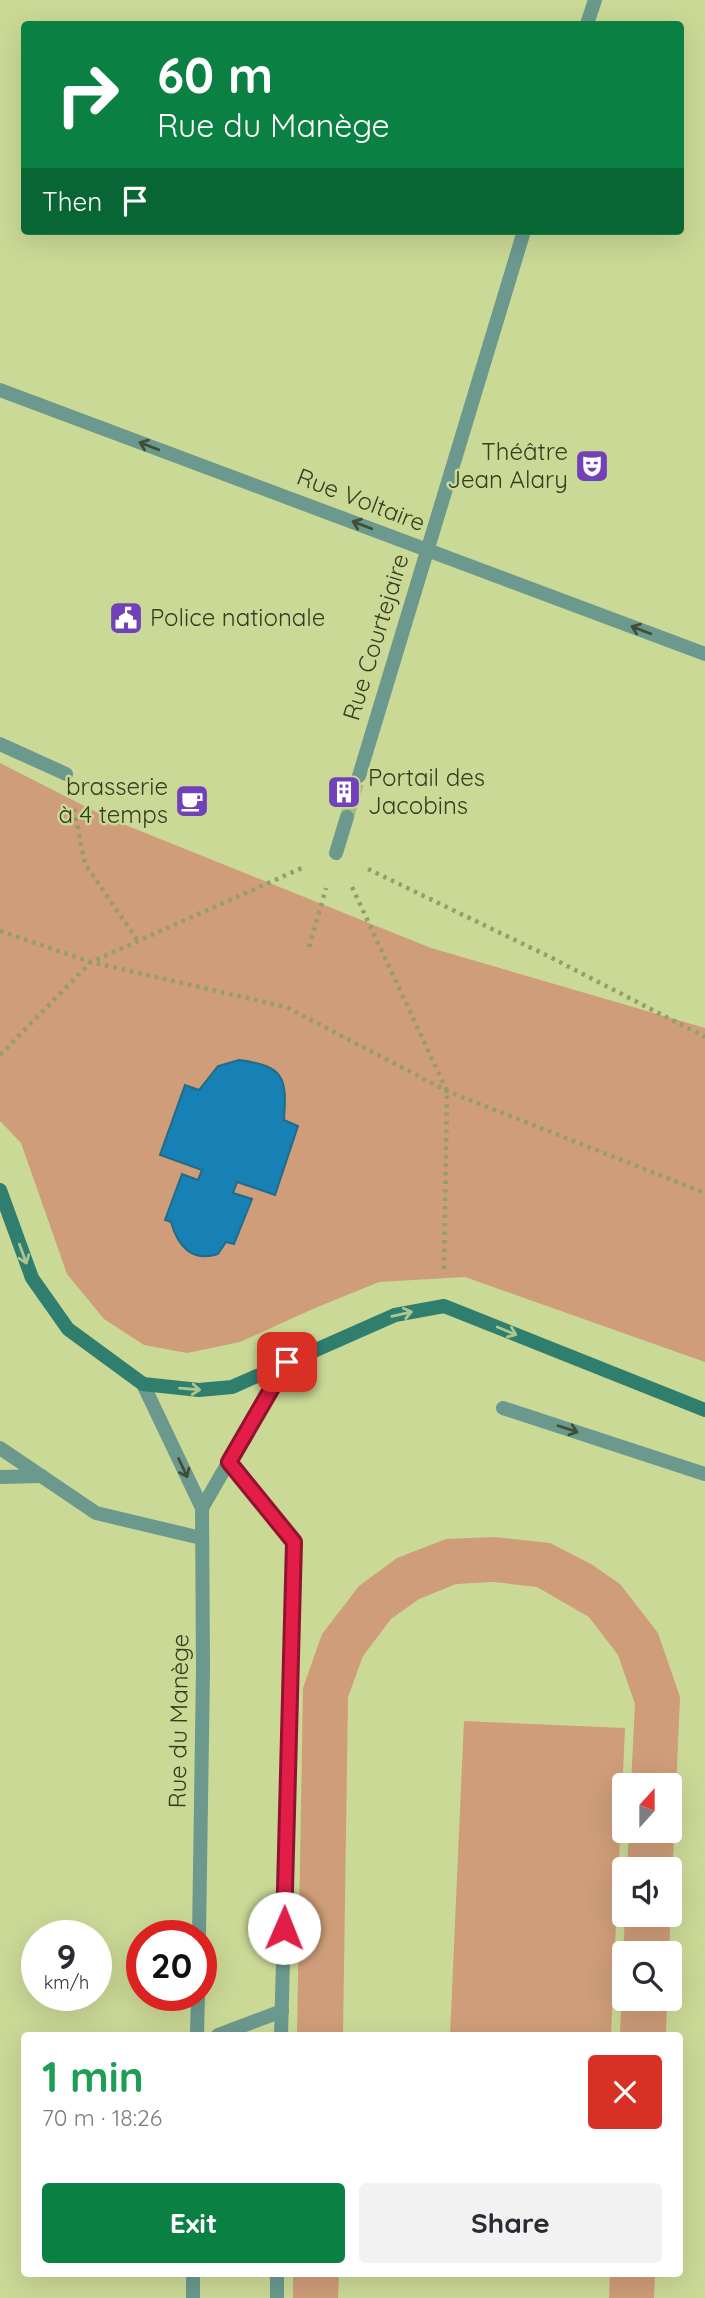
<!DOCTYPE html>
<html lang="en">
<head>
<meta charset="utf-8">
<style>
  body { margin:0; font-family:Quicksand,sans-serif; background:#f2f2f3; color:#2b2b33; height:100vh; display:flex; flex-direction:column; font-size:26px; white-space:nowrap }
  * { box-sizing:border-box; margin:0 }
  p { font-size:23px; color:#7c7c81 }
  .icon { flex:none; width:38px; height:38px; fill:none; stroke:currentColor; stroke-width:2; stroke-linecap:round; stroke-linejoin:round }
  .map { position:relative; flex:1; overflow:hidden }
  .details { position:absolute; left:21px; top:2032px; width:662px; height:245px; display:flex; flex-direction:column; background:#fff; border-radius:7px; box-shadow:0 7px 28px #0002 }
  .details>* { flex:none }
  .top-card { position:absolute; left:21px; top:21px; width:663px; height:214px; border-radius:7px; box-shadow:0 7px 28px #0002; background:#0b8043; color:#fff; overflow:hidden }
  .needle { width:46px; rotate:21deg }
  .buttons { position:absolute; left:612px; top:1773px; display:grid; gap:14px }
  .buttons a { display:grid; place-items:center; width:70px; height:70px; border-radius:7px; background:#fff; box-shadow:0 7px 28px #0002; font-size:35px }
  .speed { position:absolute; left:21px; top:1920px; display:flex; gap:14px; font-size:35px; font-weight:700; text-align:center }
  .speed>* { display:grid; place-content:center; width:91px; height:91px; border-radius:50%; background:#fff; box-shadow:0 7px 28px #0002; line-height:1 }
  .speed small { font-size:18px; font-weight:400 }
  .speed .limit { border:10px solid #d22; background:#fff; color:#111 }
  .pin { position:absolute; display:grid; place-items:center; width:60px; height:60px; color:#fff; margin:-30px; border-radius:14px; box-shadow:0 4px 10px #0006 }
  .me { position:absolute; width:77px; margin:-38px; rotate:1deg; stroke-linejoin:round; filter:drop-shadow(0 0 5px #0008) }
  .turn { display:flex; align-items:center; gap:24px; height:147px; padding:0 21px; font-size:32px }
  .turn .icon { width:91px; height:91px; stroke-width:2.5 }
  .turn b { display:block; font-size:49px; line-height:60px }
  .then { display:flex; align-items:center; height:66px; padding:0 21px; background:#0003; gap:14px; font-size:26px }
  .round { display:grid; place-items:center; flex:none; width:74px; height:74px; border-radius:7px; background:#f2f2f3 }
  .head { display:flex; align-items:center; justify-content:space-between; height:119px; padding:0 21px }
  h1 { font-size:42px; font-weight:700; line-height:52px; color:#1e9e55 }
  .button { display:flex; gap:14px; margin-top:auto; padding:14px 21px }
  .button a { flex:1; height:80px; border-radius:7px; background:#0b8043; color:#fff; font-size:28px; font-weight:700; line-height:80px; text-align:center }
  .button a+a { background:#f2f2f3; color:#2b2b33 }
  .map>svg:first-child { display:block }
  .green { fill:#cf9d79 }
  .water { fill:#1780b5; stroke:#216c89; stroke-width:2 }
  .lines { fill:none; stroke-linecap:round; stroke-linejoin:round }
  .pedestrian-tunnel { stroke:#adba7f; stroke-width:14; stroke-dasharray:14 7; stroke-linecap:butt }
  .path { stroke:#939e6a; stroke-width:4.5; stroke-dasharray:3.5 5; stroke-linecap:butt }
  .service { stroke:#6b998e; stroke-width:14 }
  .pedestrian { stroke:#6b998e; stroke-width:14 }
  .minor { stroke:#6b998e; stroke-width:14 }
  .secondary { stroke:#2f7e6e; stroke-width:14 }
  .oneway { stroke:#414f37 }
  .oneway2 { stroke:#acc78e }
  .route-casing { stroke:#92132f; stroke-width:18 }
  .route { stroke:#e11d48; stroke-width:12 }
  .labels { text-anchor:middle; stroke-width:5; stroke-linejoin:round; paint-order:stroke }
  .poi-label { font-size:24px; fill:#373c21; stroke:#cbd996; text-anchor:end }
  .street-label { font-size:24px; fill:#373c21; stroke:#cbd996 }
</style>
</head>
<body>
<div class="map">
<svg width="705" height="2298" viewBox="0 0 705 2298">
  <rect width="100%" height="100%" fill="#cbd996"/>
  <!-- green -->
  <g class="green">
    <path d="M0,763L108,818L431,948L705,1028V1362L465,1277L379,1282L315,1308L240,1342L187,1353L144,1345L104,1319L67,1274L21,1143L0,1121Z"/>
    <path d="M495,1537L550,1543L591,1564L620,1584L658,1633L680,1697L669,1953H625V1998L667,1999L666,2035H620L625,1915L670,1914V1869H627L629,1831L670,1830V1785H631L635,1704L618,1655L589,1617L537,1587L494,1582L456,1584L419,1599L391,1619L363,1656L348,1697L343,2035H297L303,1688L322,1634L359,1586L397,1558L446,1539Z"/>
    <path d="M464,1721L625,1728L611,2035H450Z"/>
    <path d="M293,2273H339L338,2298H293Z"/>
    <path d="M610,2273H655L654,2298H609Z"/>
  </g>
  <!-- water -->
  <path class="water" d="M239,1060C285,1066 287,1078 284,1120L298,1126L275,1195L237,1182L233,1193L252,1199L234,1244L226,1242L218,1254C192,1262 178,1247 171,1222L165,1220L182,1174L198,1180L202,1170L160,1155L185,1085L199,1090L218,1066Z"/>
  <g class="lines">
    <!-- pedestrian-tunnel -->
    <path class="pedestrian-tunnel" d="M347,817L359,776"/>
    <!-- path -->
    <g class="path">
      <path d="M74,809L85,864L138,941"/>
      <path d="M368,869L548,956L705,1037"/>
      <path d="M352,887L447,1091L444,1270"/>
      <path d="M0,931L91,962L286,1007L447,1091L705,1193"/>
      <path d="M309,947L326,888"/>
      <path d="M0,1055L91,962L304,867"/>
    </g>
    <!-- service -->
    <g class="service">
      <path d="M0,744L66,774"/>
      <path d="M503,1408L705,1474"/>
      <path d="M0,1448L96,1513L201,1538"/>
      <path d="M229,1462L294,1542L281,2035"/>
      <path d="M0,1477L42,1476"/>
      <path d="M218,2035L282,2011"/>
      <path d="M277,2298V2273"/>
    </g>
    <!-- pedestrian -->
    <g class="pedestrian">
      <path d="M587,24L595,0"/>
      <path d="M359,776L524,231"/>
      <path d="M336,853L347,817"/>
    </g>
    <!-- minor -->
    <g class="minor">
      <path d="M0,390L705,654"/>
      <path d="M143,1384L202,1508L203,1668L199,1936"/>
      <path d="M202,1508L287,1361"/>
      <path d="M197,2035L198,1995"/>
      <path d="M193,2298V2273"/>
    </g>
    <!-- secondary -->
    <path class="secondary" d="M0,1190L32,1278L68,1329L143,1384L199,1390L232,1387L395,1315L444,1306L705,1410"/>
  </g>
  <!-- one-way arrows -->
  <defs><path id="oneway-shaft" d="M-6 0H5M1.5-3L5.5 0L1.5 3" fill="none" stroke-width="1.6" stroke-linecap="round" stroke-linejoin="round" transform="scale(1.75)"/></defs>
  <g class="oneway">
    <use href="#oneway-shaft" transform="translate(149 446) rotate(-159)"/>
    <use href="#oneway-shaft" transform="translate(362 525) rotate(-159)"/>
    <use href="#oneway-shaft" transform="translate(641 630) rotate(-159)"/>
    <use href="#oneway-shaft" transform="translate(568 1429) rotate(18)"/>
    <use href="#oneway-shaft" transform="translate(183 1468) rotate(65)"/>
  </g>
  <g class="oneway2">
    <use href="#oneway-shaft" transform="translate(23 1254) rotate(70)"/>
    <use href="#oneway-shaft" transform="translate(402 1314) rotate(-13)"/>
    <use href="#oneway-shaft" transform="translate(507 1331) rotate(22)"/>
    <use href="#oneway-shaft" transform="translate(190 1389) rotate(5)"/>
  </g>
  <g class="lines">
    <!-- route casing -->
    <g class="route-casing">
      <path id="route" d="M284,1928L294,1542L229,1462L287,1362"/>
    </g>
    <!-- route -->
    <use href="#route" class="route"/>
  </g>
  <!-- icons -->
  <defs>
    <g id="theatre-square" transform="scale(1.75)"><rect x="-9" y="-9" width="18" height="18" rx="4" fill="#7041b9" stroke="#cbd996"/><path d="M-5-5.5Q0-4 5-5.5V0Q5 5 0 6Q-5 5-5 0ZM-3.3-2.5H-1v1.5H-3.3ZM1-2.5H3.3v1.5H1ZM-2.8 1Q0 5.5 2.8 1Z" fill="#fff"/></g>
    <g id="civic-square" transform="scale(1.75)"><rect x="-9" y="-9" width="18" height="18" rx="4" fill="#7041b9" stroke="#cbd996"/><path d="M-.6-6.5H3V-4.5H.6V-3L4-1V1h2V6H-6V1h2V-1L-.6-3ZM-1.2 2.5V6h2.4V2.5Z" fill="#fff"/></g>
    <g id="building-square" transform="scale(1.75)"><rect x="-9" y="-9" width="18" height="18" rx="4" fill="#7041b9" stroke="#cbd996"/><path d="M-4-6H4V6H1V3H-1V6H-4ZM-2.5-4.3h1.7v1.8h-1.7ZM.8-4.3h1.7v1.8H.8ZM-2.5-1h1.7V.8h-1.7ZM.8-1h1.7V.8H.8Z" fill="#fff"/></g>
    <g id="cafe-square" transform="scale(1.75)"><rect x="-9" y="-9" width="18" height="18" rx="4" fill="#7041b9" stroke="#cbd996"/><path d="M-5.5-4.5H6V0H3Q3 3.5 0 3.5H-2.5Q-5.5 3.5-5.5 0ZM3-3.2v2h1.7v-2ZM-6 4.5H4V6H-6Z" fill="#fff"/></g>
  </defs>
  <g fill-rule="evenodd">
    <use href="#theatre-square" x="592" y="466"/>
    <use href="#civic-square" x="126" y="618"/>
    <use href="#building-square" x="344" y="792"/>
    <use href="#cafe-square" x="192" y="801"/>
  </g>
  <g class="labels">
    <!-- poi labels -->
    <g class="poi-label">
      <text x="568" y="460">Théâtre<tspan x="568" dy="28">Jean Alary</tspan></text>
      <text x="150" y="626" text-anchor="start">Police nationale</text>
      <text x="368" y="786" text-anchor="start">Portail des<tspan x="368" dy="28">Jacobins</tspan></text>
      <text x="168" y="795">brasserie<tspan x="168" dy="28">à 4 temps</tspan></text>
    </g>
    <!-- street labels -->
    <g class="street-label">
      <text transform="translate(361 500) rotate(21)" y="8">Rue Voltaire</text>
      <text transform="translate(376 637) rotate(-73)" y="8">Rue Courtejaire</text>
      <text transform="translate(179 1721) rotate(-89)" y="8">Rue du Manège</text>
    </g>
  </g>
</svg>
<div class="buttons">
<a><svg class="needle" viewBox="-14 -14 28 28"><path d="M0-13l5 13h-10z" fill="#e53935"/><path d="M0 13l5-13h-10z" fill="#7c7c81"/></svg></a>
<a><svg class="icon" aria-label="sound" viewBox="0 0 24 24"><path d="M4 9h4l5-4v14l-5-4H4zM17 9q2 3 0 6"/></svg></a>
<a><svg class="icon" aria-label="search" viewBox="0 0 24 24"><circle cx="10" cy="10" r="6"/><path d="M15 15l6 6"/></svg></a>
</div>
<div class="speed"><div>9<small>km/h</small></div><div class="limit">20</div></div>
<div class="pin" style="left:287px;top:1362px;background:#d93025"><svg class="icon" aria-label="arrive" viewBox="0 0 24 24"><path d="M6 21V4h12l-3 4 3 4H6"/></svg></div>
<svg class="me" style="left:284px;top:1928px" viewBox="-20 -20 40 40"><circle r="19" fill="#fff"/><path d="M0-13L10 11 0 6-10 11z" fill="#e11d48"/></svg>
<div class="top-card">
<div class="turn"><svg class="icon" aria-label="right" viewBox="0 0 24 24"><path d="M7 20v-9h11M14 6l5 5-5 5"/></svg><div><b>60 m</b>Rue du Manège</div></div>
<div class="then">Then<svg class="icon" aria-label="arrive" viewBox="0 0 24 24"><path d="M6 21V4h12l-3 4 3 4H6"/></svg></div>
</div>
<section class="details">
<div class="head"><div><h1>1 min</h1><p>70 m · 18:26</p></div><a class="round" style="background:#d93025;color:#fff"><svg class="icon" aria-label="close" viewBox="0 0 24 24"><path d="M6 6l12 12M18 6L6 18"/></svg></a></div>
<div class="button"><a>Exit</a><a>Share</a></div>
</section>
</div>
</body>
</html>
